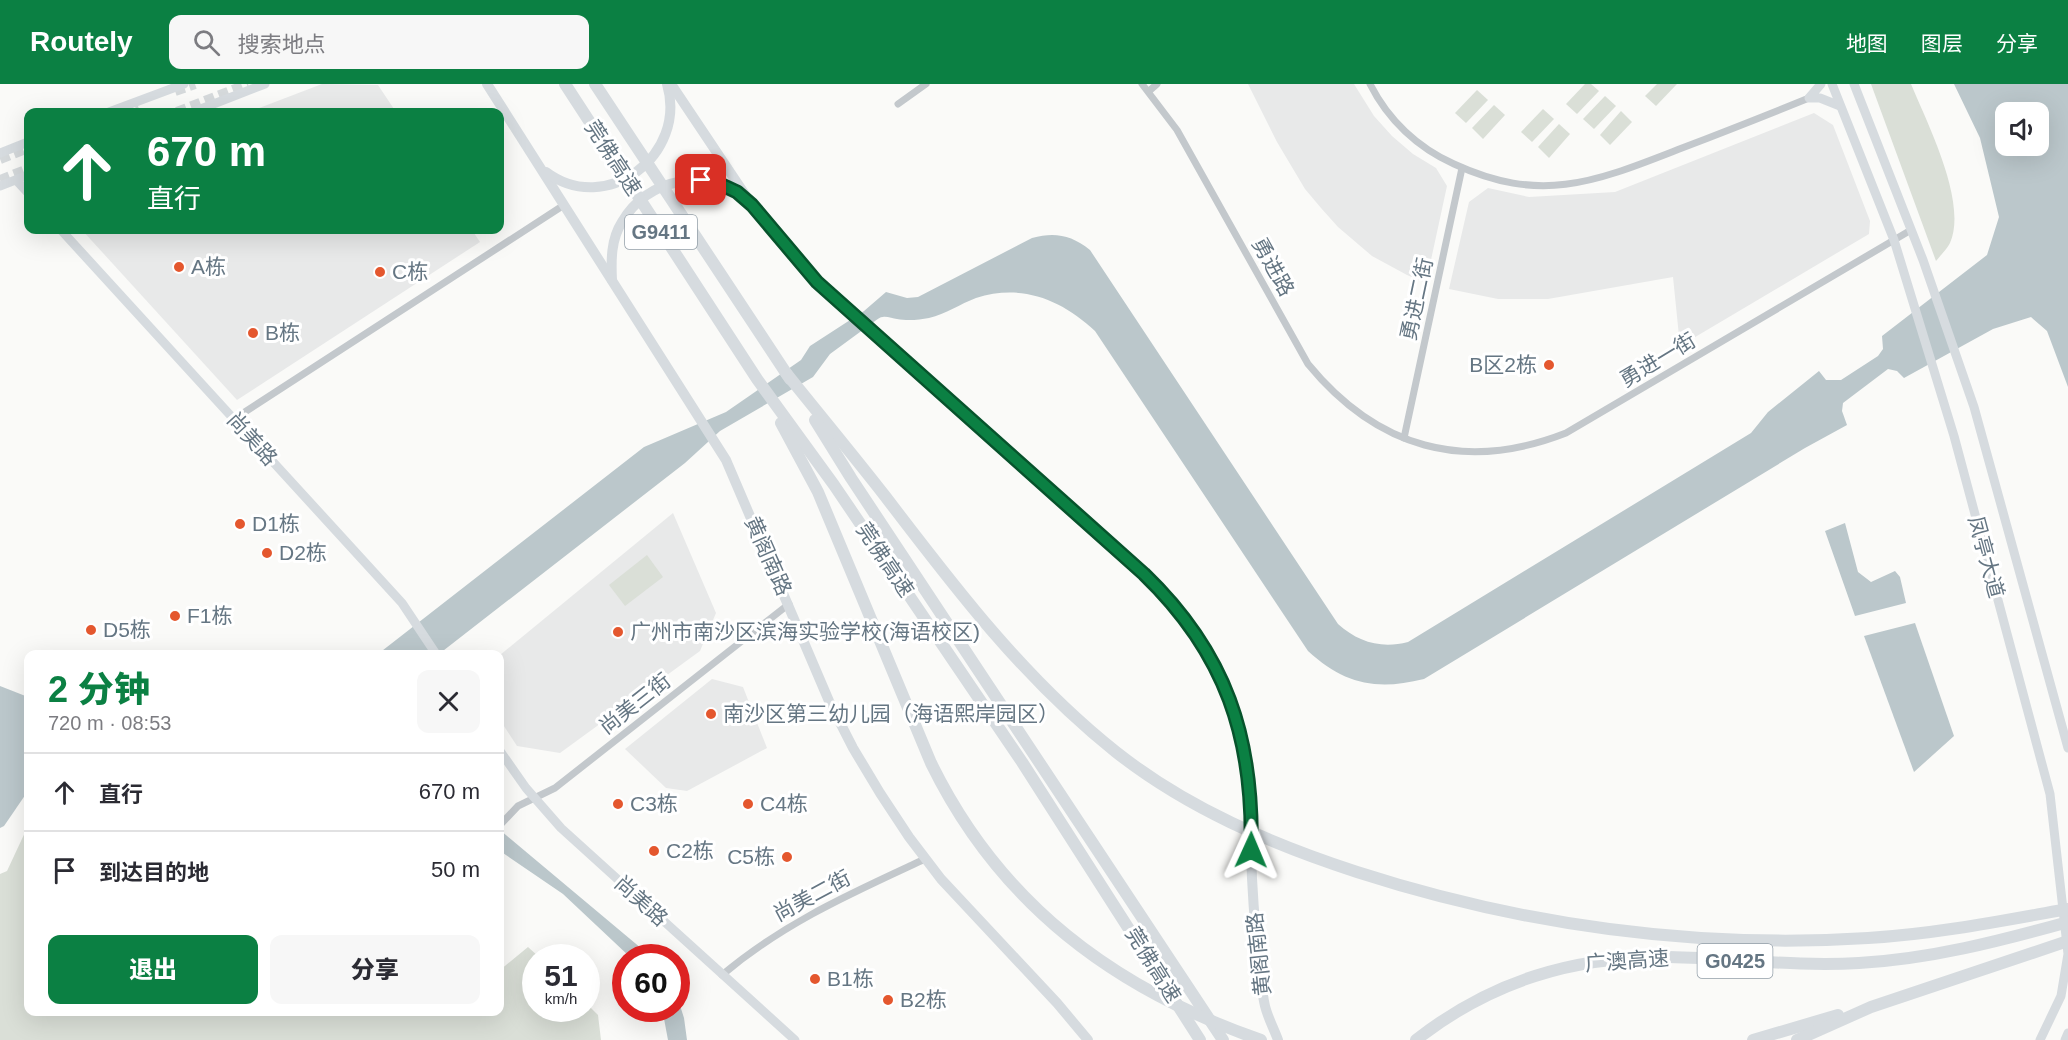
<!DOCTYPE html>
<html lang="zh">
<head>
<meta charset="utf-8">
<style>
  body { margin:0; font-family:Helvetica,"Noto Sans SC",sans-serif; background:#f7f7f7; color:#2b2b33; height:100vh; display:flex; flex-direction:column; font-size:22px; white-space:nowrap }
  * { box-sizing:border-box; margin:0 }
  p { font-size:20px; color:#7c7c81 }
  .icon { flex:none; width:33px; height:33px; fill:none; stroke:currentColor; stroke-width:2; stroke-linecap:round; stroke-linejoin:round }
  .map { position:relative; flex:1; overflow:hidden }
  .drawer { position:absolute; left:24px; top:566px; width:480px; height:366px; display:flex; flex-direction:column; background:#fff; border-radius:12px; box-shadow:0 6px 24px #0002 }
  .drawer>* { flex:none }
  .banner { position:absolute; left:24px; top:24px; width:480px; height:126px; border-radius:12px; box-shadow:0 6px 24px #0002; background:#0b8043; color:#fff; overflow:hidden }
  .buttons { position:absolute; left:1995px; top:18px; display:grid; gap:12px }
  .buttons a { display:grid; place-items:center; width:54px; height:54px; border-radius:12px; background:#fff; box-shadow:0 6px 24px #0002; font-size:30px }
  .speed { position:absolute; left:522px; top:860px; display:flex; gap:12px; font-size:30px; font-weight:700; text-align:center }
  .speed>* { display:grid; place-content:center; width:78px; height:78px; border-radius:50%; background:#fff; box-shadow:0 6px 24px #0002; line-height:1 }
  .speed small { font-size:15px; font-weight:400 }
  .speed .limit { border:9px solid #d22; background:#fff; color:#111 }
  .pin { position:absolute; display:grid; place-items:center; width:51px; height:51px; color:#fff; margin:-26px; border-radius:12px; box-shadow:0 3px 9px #0006 }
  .me { position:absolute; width:66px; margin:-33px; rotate:1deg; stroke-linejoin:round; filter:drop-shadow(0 0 4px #0008) }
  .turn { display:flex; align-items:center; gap:21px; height:126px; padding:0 24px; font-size:27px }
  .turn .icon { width:78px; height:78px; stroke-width:2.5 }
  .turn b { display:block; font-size:42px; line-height:51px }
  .round { display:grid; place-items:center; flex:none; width:63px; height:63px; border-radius:12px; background:#f7f7f7 }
  .summary { display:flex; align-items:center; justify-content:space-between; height:102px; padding:0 24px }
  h1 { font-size:36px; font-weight:800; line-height:45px; color:#0b8043 }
  .cta { display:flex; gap:12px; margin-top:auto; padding:12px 24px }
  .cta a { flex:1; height:69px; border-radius:12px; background:#0b8043; color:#fff; font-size:24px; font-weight:800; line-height:69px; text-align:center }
  .cta a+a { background:#f7f7f7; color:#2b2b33 }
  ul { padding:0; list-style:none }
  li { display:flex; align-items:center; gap:18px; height:78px; padding:0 24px; border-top:2px solid #e1e1e2 }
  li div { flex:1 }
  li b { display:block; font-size:22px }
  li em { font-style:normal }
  header { display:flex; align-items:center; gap:36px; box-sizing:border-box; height:84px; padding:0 30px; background:#0b8043; color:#fff }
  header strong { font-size:28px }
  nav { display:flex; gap:33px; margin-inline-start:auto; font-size:21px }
  .search { width:420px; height:54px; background:#f7f7f7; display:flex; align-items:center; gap:15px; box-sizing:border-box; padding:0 21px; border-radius:12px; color:#7c7c81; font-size:22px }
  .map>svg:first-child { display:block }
  .built { fill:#e8e9e9 }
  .green { fill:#dadfd7 }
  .water { fill:#bbc7cb; fill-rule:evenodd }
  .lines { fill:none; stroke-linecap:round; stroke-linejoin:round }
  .primary-tunnel { stroke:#d5d9db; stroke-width:10; stroke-dasharray:10 5; stroke-linecap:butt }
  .street { stroke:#c3c8cc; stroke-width:7 }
  .secondary { stroke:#d6dbdf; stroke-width:9 }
  .primary { stroke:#d6dbdf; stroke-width:10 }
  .highway { stroke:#d6dbdf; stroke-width:12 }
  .route-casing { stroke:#07532c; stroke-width:15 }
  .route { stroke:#0b8043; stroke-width:10 }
  .poi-dot { fill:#e4572e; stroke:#fff; stroke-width:2 }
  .labels { text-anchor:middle; stroke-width:6; stroke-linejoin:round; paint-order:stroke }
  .shield { fill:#fff; stroke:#939fa8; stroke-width:1.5 }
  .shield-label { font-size:20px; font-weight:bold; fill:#657683 }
  .street-label { font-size:21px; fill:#657683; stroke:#fff }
  .poi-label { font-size:21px; fill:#657683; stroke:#fff; text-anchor:start }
</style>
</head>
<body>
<header>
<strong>Routely</strong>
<div class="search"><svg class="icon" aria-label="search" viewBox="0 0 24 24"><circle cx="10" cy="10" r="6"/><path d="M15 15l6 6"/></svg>搜索地点</div>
<nav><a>地图</a><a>图层</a><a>分享</a></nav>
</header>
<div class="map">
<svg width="2068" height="956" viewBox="0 0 2068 956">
  <rect width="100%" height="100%" fill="#fafaf8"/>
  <!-- built -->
  <g class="built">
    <path d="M322,0L378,1L396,28H249Z"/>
    <path d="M1248,0H1354L1374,32L1392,52L1413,70L1436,84L1447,102L1426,199L1407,191L1372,172L1338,143L1321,124L1305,105L1277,58Z"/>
    <path d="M1814,29L1833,41L1870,137L1869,150L1680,262L1673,193L1548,215H1498L1449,205L1469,118L1488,104L1529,113L1615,108Z"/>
    <path d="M82,146H472L480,158L237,316Z"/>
    <path d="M673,429L716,529L700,567L560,669L517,662L500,636V571Z"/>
    <path d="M712,595L743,603L767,664L687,707L666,704L625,665Z"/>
  </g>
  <!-- green -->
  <g class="green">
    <path d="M1585,0H1591L1599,7L1577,30L1566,20Z"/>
    <path d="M1657,0H1677L1656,22L1645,12Z"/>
    <path d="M1871,0H1911C1927,39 1968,118 1950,159C1947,165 1940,172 1936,177Z"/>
    <path d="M1477,6L1488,16L1466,39L1455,29Z"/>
    <path d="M1605,12L1616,22L1594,45L1583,35Z"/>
    <path d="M1494,21L1505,31L1483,55L1472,44Z"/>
    <path d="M1543,25L1554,35L1532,58L1521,48Z"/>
    <path d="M1621,27L1632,38L1610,61L1600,51Z"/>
    <path d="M1559,40L1570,50L1549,74L1538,63Z"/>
    <path d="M647,471L663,493L625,522L609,501Z"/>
    <path d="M28,742V927H500V886L528,863L539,873H536V924H586L587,920L598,931L601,956H0V790L7,787Z"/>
  </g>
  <!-- water -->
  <g class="water">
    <path d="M1954,0H2068V303L2047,247L2031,233L1993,245L1904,294L1897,287L1888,285L1843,319L1842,327L1847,341L1805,364L1424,595C1376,607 1344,600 1308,567L1095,247C1062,216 1022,199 976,214C960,220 946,230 929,234C919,236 907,237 897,235C893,235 887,232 883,233C880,233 878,235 875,237L830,270L813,293L720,347L685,379L439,570H378L644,363L726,328L801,276L810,262L864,227L886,208L907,214L918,213L1032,154C1055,148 1071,151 1090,166L1338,540C1358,558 1381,565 1408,558L1751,349L1768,328L1819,287L1826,296H1841L1878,272L1883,265L1882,252L1987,171L1999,133L1980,54ZM2006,28H2038V62H2006Z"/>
    <path d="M1845,439L1858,488L1871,498L1895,487L1900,493L1906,519L1855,532L1825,447Z"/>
    <path d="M1915,539L1954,652L1914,688L1864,552Z"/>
    <path d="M0,602L28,613V707L4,742L0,744Z"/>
    <path d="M500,746L648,870L651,873H630L563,810L500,767Z"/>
    <path d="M677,912L684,934L687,956H668L662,924H676Z"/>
  </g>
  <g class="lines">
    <!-- primary-tunnel -->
    <g class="primary-tunnel">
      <path d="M175,7L195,0"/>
      <path d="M121,28L138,22"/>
      <path d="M177,28L248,0"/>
      <path d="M0,75L28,64"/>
      <path d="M0,96L28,85"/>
    </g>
    <!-- street -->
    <g class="street">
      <path d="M1142,0L1177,46L1308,280C1377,364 1464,389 1566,349L1911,146"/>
      <path d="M1370,0C1388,36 1418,64 1454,80C1543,121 1597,97 1682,64C1724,48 1767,31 1809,14"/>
      <path d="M1149,7L1157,0"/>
      <path d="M898,20L926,0"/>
      <path d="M234,335L564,121"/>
      <path d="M1404,354L1462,84"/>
      <path d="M500,741L518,722L555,704L789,520"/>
      <path d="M722,891C785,838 852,809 925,775"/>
    </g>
    <!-- secondary -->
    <g class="secondary">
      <path d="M1821,0L1809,14H1820L1840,22"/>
      <path d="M1832,0L1894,156L1954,352L2050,710L2068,870L2061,912L2040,956"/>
      <path d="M1854,0L1923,176L1974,323L2068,664"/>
      <path d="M109,28L184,0"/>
      <path d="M193,28L265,0"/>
      <path d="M0,69L28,58"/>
      <path d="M16,96L28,109"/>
      <path d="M0,102L28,91"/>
      <path d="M61,146L402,519L436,570"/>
      <path d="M500,667L526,704L561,744L795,956"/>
      <path d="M2065,956L2068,949"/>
    </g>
    <!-- primary -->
    <g class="primary">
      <path d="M487,0L726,376L829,617L853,664L880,709L909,753L941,795L1057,919L1088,956"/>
      <path d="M671,0L752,121L817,197L1144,491C1213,556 1248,631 1252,727C1253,741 1251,755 1251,768C1252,806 1255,844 1259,882C1261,895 1262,909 1265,922C1268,934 1274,945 1278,956"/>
      <path d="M546,88C606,133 688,71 667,0"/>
      <path d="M612,196C611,176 611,155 622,138C647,94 706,83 745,115"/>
    </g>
    <!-- highway -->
    <g class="highway">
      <path d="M565,0L757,295L834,401L1022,678L1200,956"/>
      <path d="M595,0L790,295"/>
      <path d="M786,289C819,330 853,371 885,412C955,504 1025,596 1116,668C1187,724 1271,760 1357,788C1521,841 1695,865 1868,854C1935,850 2001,837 2068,825"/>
      <path d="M815,336L851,394L1223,956"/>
      <path d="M781,339L818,408L931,679C1000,820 1114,905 1261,956"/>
      <path d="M1416,956C1491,897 1574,872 1669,873C1733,874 1796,883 1859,879C1930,875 2000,857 2068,838"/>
      <path d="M1753,956L1838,931"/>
      <path d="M1797,956L1871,923L2068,857"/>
    </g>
  </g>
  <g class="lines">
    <!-- route casing -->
    <g class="route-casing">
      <path id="route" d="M701,96L720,100L737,108L752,121L817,198L1144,490C1226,569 1254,654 1251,766"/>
    </g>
    <!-- route -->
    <use href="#route" class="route"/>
  </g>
  <!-- markers -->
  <g class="poi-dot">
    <circle cx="179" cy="183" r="6"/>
    <circle cx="380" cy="188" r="6"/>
    <circle cx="253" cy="249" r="6"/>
    <circle cx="1549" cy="281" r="6"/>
    <circle cx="240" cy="440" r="6"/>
    <circle cx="267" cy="469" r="6"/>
    <circle cx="175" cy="532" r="6"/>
    <circle cx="91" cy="546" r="6"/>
    <circle cx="618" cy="548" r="6"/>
    <circle cx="711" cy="630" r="6"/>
    <circle cx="618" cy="720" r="6"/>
    <circle cx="748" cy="720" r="6"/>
    <circle cx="654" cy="767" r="6"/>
    <circle cx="787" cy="773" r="6"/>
    <circle cx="815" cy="895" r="6"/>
    <circle cx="888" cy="916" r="6"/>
  </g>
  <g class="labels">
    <!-- shield labels -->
    <g class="shield">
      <rect x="625" y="131" width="72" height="34" rx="4.5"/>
      <rect x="1697.5" y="860" width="75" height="34" rx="4.5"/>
    </g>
    <g class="shield-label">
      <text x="661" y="155">G9411</text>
      <text x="1735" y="884">G0425</text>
    </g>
    <!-- street labels -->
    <g class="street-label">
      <text transform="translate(613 74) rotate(57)" y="7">莞佛高速</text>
      <text transform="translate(1273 183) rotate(61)" y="7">勇进路</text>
      <text transform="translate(1417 215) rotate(-78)" y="7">勇进二街</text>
      <text transform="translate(1658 276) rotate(-31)" y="7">勇进一街</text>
      <text transform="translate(252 355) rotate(48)" y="7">尚美路</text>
      <text transform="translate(768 472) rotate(66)" y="7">黄阁南路</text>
      <text transform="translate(1986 473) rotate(75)" y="7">凤亭大道</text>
      <text transform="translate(885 476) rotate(56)" y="7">莞佛高速</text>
      <text transform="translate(635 620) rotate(-38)" y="7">尚美三街</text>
      <text transform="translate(812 812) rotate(-28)" y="7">尚美二街</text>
      <text transform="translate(641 817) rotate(42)" y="7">尚美路</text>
      <text transform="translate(1259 870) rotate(-96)" y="7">黄阁南路</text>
      <text transform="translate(1627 877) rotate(-4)" y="7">广澳高速</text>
      <text transform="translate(1153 881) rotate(58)" y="7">莞佛高速</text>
    </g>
    <!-- poi labels -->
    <g class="poi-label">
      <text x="191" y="190">A栋</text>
      <text x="392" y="195">C栋</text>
      <text x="265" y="256">B栋</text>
      <text x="1537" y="288" text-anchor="end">B区2栋</text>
      <text x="252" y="447">D1栋</text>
      <text x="279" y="476">D2栋</text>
      <text x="187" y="539">F1栋</text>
      <text x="103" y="553">D5栋</text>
      <text x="630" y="555">广州市南沙区滨海实验学校(海语校区)</text>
      <text x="723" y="637">南沙区第三幼儿园（海语熙岸园区）</text>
      <text x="630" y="727">C3栋</text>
      <text x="760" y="727">C4栋</text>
      <text x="666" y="774">C2栋</text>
      <text x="775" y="780" text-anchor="end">C5栋</text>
      <text x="827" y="902">B1栋</text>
      <text x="900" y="923">B2栋</text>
    </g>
  </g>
</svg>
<div class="buttons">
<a><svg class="icon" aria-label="sound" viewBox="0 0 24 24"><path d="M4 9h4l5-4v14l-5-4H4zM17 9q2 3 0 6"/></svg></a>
</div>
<div class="speed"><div>51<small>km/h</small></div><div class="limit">60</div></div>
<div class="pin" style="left:701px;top:96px;background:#d93025"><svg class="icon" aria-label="arrive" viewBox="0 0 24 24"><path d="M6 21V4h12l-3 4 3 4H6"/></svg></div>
<svg class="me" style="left:1251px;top:766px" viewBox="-20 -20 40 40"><path d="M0-17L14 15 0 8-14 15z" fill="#0b8043" stroke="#fff" stroke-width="4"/></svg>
<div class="banner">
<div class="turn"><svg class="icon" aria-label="ahead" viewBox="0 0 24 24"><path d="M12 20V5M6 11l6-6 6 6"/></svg><div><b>670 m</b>直行</div></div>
</div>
<section class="drawer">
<div class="summary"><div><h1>2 分钟</h1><p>720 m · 08:53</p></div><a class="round"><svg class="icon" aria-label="close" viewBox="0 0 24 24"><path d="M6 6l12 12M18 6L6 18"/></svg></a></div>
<ul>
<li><svg class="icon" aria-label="ahead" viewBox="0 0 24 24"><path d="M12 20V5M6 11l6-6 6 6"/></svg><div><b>直行</b></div><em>670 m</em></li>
<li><svg class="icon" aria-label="arrive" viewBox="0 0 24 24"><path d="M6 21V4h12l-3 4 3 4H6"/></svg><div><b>到达目的地</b></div><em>50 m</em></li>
</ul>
<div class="cta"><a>退出</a><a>分享</a></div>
</section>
</div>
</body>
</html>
